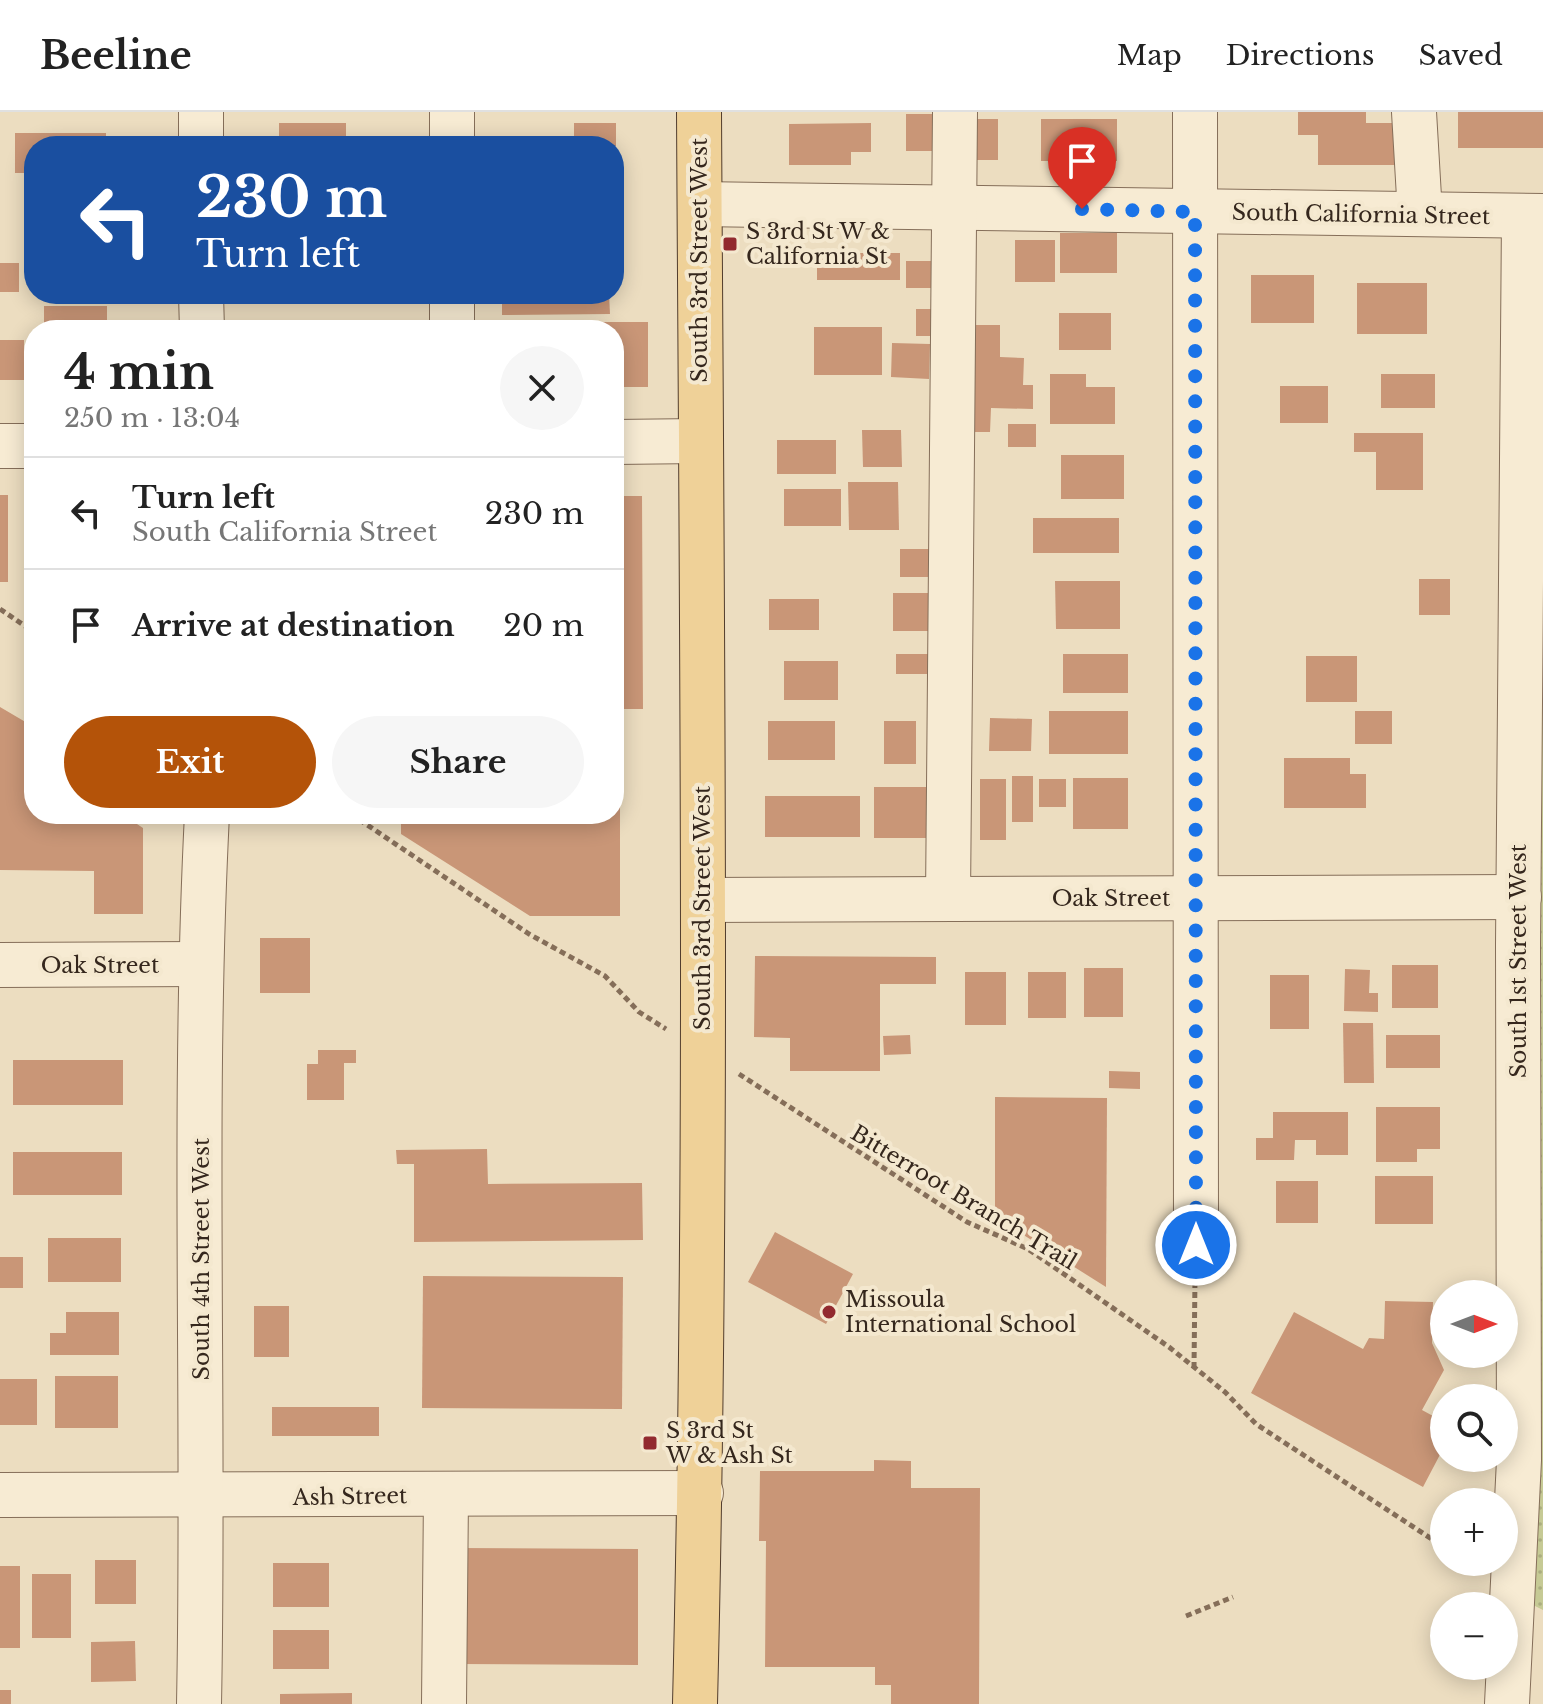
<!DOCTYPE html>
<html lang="en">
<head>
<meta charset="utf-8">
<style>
  body { margin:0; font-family:"Libre Baskerville",serif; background:#f6f6f6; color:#222; height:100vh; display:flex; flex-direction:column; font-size:30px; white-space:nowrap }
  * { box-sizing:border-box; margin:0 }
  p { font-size:26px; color:#767676 }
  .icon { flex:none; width:44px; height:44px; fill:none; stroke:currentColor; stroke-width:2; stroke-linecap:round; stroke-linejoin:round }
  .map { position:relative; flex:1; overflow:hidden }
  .details { position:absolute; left:24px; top:208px; width:600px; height:504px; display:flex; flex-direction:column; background:#fff; border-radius:32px; box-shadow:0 4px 20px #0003 }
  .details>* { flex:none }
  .hud { position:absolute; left:24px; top:24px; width:600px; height:168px; border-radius:32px; box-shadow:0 4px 20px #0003; background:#1a4fa0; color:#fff; overflow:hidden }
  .needle { width:52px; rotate:90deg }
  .tools { position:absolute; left:1430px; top:1168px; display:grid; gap:16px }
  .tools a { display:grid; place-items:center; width:88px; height:88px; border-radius:50%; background:#fff; box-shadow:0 4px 20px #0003; font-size:40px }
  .pin { position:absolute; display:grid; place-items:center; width:68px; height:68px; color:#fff; margin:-82px -34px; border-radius:50% 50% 50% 0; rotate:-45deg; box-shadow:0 0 8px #0007 }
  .pin .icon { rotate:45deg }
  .me { position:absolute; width:88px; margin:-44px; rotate:0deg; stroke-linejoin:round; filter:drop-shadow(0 0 6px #0008) }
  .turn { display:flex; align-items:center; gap:28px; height:168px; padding:0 40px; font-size:36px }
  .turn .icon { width:104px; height:104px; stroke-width:2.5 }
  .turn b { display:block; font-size:56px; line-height:68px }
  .round { display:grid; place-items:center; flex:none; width:84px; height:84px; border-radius:42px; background:#f6f6f6 }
  .headline { display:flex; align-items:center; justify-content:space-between; height:136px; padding:0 40px }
  h1 { font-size:48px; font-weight:800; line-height:60px }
  .button { display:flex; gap:16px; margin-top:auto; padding:16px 40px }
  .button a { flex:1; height:92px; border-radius:48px; background:#b45309; color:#fff; font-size:32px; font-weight:800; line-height:92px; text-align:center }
  .button a+a { background:#f6f6f6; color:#222 }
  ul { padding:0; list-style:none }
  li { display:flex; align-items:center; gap:24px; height:112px; padding:0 40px; border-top:2px solid #e0e0e0 }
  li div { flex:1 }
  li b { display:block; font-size:30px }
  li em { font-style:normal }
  header { display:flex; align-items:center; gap:48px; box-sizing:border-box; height:112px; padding:0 40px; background:#fff; border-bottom:2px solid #e0e0e0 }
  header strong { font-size:38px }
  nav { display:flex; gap:44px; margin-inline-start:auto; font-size:28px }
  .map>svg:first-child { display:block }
  .park { fill:url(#park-dots) }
  .building { fill:#c99677 }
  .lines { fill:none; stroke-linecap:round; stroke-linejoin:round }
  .minor-casing { stroke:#856e59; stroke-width:46 }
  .major-casing { stroke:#523d2d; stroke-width:46 }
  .path { stroke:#856e59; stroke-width:5; stroke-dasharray:6 4; stroke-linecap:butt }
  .minor { stroke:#f7ebd3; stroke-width:44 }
  .major { stroke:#efd198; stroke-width:44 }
  .route { stroke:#1a73e8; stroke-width:14; stroke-dasharray:0 25.2 }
  .poi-dot { fill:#922a2f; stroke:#f4e8cf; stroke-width:3 }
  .labels { text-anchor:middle; stroke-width:8; stroke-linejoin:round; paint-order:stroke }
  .street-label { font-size:22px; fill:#35271d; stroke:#f4e8cf }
  .poi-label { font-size:22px; fill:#35271d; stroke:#f4e8cf; text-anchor:start }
</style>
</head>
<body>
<header>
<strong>Beeline</strong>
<nav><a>Map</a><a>Directions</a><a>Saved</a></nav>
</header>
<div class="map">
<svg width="1543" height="1592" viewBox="0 0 1543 1592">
  <defs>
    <pattern id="park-dots" width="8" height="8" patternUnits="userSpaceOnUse" patternTransform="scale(2)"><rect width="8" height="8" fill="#c6ca95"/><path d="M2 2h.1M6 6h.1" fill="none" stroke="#abae80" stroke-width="1.8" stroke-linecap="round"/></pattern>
  </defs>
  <rect width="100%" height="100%" fill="#ecddc0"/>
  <!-- park -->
  <path class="park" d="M1543,149V1498L1533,1493Z"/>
  <!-- building -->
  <g class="building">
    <path d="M1298,0H1366V11H1396V53H1318V23H1298Z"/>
    <rect x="1458" y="0" width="85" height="36"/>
    <rect x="906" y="2" width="35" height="37"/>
    <rect x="969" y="7" width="29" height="41"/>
    <rect x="1041" y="7" width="76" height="42"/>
    <rect x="279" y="11" width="67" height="23"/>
    <rect x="574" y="11" width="42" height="23"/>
    <path d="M871,11V40H851V53H789V12Z"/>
    <path d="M15,21H106V34H34V61H15Z"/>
    <rect x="499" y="26" width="35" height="8"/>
    <rect x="1060" y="121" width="57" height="40"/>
    <rect x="1015" y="128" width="40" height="42"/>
    <rect x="817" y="141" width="83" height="27"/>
    <rect x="906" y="149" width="33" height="27"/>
    <rect x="0" y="151" width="19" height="29"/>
    <rect x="1251" y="163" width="63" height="48"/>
    <rect x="1357" y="171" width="70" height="51"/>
    <rect x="279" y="182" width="72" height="7"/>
    <path d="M502,182H609L610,202L502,203Z"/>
    <rect x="44" y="194" width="63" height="24"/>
    <rect x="916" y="197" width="27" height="27"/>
    <rect x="1059" y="201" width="52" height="37"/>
    <path d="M503,210H648V275H614V218H503Z"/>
    <path d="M969,213H1000V245L1024,246L1023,273H1033V297L991,296L990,320H968Z"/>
    <rect x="814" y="215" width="68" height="48"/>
    <rect x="0" y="228" width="24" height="40"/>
    <path d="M892,231L930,232L929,267L891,265Z"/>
    <path d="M1050,262H1086V275H1115V312H1050Z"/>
    <rect x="1381" y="262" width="54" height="34"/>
    <rect x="1280" y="274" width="48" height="37"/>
    <rect x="1008" y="312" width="28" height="23"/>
    <path d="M862,318H901L902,355H863Z"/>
    <path d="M1354,321H1423V378H1376V340H1354Z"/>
    <rect x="777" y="328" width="59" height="34"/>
    <rect x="1061" y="343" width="63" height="44"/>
    <path d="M848,370H898L899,418H849Z"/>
    <rect x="784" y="377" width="57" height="37"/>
    <rect x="24" y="382" width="10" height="80"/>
    <rect x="0" y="383" width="8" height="87"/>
    <path d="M614,384H642L643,597H620V804H530L401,722V702H614Z"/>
    <rect x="1033" y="406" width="86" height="35"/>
    <rect x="900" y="437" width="29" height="28"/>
    <rect x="1419" y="467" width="31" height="36"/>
    <path d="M1055,469H1120V517H1056Z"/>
    <rect x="893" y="481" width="41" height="38"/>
    <rect x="769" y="487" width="50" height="31"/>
    <rect x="896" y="542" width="33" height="20"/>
    <rect x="1063" y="542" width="65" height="39"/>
    <rect x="1306" y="544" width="51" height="46"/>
    <rect x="784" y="549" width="54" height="39"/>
    <path d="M0,595L34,615V702H122L143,716V802H94V759L0,758Z"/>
    <rect x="1049" y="599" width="79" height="43"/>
    <rect x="1355" y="599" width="37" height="33"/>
    <path d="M990,606L1032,607L1031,639H989Z"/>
    <rect x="768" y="609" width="67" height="39"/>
    <rect x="884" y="609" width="32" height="43"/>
    <path d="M1284,646H1350V662H1366V696H1284Z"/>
    <rect x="1012" y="664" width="21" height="46"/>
    <rect x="1073" y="666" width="55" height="51"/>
    <rect x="980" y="667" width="26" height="61"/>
    <rect x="1039" y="667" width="27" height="28"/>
    <rect x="874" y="675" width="60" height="51"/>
    <rect x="765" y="684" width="95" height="41"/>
    <rect x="260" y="826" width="50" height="55"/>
    <path d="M755,844L936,845V872H880V959H790V926L754,925Z"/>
    <rect x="1392" y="853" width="46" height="43"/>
    <rect x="1084" y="856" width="39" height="49"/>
    <path d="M1345,857L1370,858L1369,881H1378V900L1344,899Z"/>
    <rect x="965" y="860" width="41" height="53"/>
    <rect x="1028" y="860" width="38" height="46"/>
    <rect x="1270" y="863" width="39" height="54"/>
    <path d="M1343,911H1373L1374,971H1344Z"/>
    <path d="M910,923L911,942L884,943L883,924Z"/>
    <rect x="1386" y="923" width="54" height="33"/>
    <path d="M318,938H356V951H344V988H307V952H318Z"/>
    <rect x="13" y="948" width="110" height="45"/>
    <path d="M1109,959L1140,960V977L1109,976Z"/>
    <path d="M995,985L1107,986L1106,1175L995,1105Z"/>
    <path d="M1376,995H1440V1037H1417V1050H1376Z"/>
    <path d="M1273,1000H1348V1043H1316V1028H1295L1294,1048H1256V1026H1273Z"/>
    <path d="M487,1037L488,1072L642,1071L643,1128L414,1130V1052H397L396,1038Z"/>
    <rect x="13" y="1040" width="109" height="43"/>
    <rect x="1375" y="1064" width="58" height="48"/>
    <rect x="1276" y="1069" width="42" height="42"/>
    <path d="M775,1120L853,1162L826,1212L748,1170Z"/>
    <rect x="48" y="1126" width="73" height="44"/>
    <rect x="0" y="1145" width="23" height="31"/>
    <path d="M423,1164L623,1165L622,1297L422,1296Z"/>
    <path d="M1385,1189L1433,1190L1432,1231L1444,1258L1422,1298L1444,1310V1335L1423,1375L1251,1281L1294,1200L1363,1237L1369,1226L1384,1227Z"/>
    <rect x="254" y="1194" width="35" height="51"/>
    <path d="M66,1200H119V1243H50V1221H66Z"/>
    <rect x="55" y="1264" width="63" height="52"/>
    <rect x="0" y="1267" width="37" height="46"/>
    <rect x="272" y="1295" width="107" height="29"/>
    <path d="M874,1348L911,1349V1376H980L979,1592H891V1573H875V1555H765L766,1429H759L760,1359H874Z"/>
    <path d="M458,1436L638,1437V1553L458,1552Z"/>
    <rect x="95" y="1448" width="41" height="44"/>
    <rect x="273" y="1451" width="56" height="44"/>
    <rect x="0" y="1454" width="20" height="82"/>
    <rect x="32" y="1462" width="39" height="64"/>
    <rect x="273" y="1518" width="56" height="39"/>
    <path d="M135,1529L136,1569L91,1570V1530Z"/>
    <rect x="0" y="1578" width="11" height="14"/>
    <path d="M352,1581V1592H280V1582Z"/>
  </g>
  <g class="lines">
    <!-- minor casing -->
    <g class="minor-casing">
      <g id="minor">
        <path d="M201,0V34"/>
        <path d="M1195,0L1196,1133"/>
        <path d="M1414,0L1420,102"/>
        <path d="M452,34V0"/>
        <path d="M700,92L1543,104"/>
        <path d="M201,182L202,218"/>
        <path d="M452,218V182"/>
        <path d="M614,330L699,329"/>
        <path d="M0,334H34"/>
        <path d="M948,787L955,0"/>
        <path d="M703,788L1519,785"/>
        <path d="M0,853L199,852"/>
        <path d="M0,1383L701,1381"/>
        <path d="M199,1592C205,1295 192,998 207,702"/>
        <path d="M444,1592L446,1383"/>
        <path d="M1507,1592L1519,1348L1518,833L1524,105"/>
      </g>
    </g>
    <!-- major casing -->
    <g class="major-casing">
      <path id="major" d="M695,1592C708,1062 702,531 699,0"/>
    </g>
    <!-- path -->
    <g class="path">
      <path d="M0,497L34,520"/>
      <path d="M351,702L529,822L605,864L639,900L666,917"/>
      <path d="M739,962L967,1110L1028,1137L1169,1235L1225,1280L1256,1312L1444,1435"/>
      <path d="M1194,1256L1195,1166"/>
      <path d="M1186,1504L1233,1485"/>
    </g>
    <!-- minor -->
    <use href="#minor" class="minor"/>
    <!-- major -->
    <use href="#major" class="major"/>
  </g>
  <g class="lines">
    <!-- route -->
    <path class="route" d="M1082,97L1195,100L1196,1133"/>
  </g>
  <!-- markers -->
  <g class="poi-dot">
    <rect x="722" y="124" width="16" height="16" rx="4"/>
    <circle cx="829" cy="1200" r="8"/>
    <rect x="642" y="1323" width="16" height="16" rx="4"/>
  </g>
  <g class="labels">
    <!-- street labels -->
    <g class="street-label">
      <text transform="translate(1361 102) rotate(1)" y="8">South California Street</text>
      <text transform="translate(699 148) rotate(-90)" y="8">South 3rd Street West</text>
      <text x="1111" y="794">Oak Street</text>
      <text transform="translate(702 796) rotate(-90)" y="8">South 3rd Street West</text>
      <text transform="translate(1518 849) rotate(-90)" y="8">South 1st Street West</text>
      <text x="100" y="861">Oak Street</text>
      <text transform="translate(964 1085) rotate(31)" y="8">Bitterroot Branch Trail</text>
      <text transform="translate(201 1147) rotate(-90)" y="8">South 4th Street West</text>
      <text transform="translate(350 1384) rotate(-1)" y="8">Ash Street</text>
    </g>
    <!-- poi labels -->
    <g class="poi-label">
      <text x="746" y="127">S 3rd St W &amp;<tspan x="746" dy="25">California St</tspan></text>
      <text x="845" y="1195">Missoula<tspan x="845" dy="25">International School</tspan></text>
      <text x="666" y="1326">S 3rd St<tspan x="666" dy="25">W &amp; Ash St</tspan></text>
    </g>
  </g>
</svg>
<div class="tools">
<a><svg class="needle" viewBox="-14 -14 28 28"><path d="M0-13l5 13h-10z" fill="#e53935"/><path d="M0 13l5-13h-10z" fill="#767676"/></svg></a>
<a><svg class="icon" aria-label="search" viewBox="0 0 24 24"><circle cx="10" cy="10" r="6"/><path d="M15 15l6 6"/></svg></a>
<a>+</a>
<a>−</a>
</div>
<div class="pin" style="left:1082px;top:97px;background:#d93025"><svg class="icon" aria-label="arrive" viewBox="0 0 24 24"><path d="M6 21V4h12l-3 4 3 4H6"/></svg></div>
<svg class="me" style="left:1196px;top:1133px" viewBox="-20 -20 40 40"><circle r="17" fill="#1a73e8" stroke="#fff" stroke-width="3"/><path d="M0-11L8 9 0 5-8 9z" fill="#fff"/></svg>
<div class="hud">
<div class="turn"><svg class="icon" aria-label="left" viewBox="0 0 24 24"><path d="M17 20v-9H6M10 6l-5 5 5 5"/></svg><div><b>230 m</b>Turn left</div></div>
</div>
<section class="details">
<div class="headline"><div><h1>4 min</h1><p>250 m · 13:04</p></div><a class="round"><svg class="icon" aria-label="close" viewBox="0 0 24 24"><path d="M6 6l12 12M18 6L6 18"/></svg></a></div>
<ul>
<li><svg class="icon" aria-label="left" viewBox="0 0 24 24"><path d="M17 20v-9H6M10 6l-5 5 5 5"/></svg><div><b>Turn left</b><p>South California Street</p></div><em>230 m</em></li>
<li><svg class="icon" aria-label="arrive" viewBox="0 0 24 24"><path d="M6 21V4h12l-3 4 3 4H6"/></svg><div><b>Arrive at destination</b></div><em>20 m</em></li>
</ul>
<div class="button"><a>Exit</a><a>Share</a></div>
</section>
</div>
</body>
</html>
